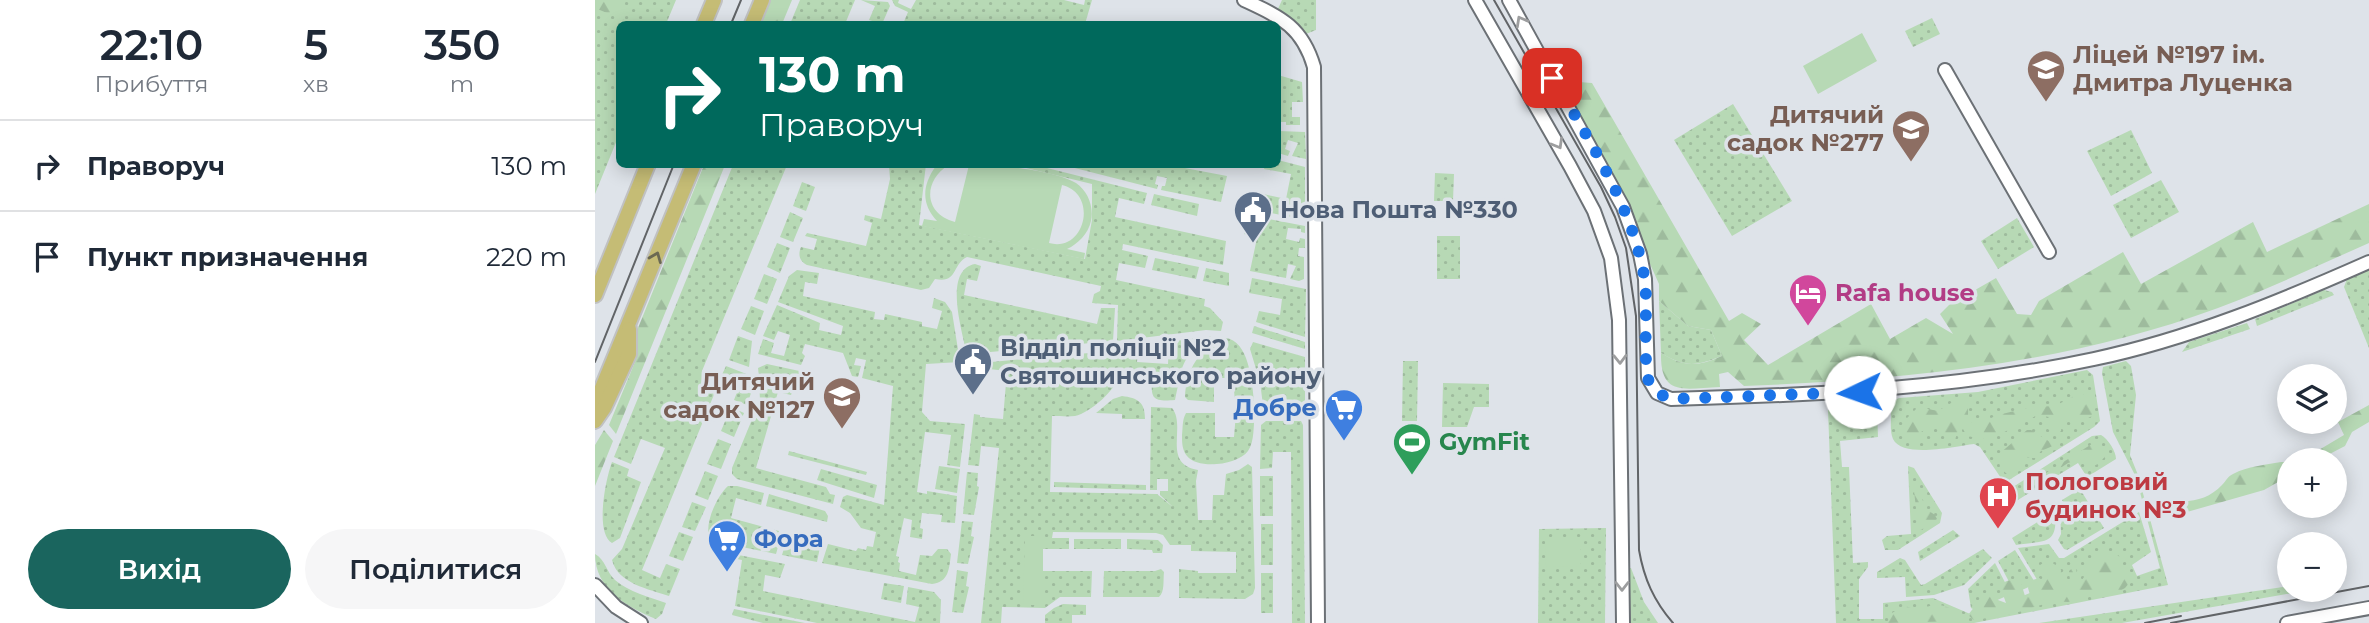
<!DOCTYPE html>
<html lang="uk">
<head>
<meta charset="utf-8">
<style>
  body { margin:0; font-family:Montserrat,sans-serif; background:#f6f6f7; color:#1f2937; height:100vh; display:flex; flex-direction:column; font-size:26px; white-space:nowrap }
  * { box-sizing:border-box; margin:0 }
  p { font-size:23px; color:#747a83 }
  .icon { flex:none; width:38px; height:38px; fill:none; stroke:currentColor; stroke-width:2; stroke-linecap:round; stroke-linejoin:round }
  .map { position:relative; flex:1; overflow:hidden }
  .panel { display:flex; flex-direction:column; background:#fff; width:595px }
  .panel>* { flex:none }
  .guide { position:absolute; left:21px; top:21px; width:665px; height:147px; border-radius:10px; box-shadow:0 4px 18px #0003; background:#00695c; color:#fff; overflow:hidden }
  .fabs { position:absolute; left:1682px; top:364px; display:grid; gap:14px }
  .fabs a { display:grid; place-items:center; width:70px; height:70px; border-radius:50%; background:#fff; box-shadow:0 4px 18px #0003; font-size:35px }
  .pin { position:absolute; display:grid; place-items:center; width:60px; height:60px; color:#fff; margin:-30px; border-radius:14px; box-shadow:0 4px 10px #0006 }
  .me { position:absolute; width:77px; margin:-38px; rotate:267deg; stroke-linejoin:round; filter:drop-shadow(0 0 5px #0008) }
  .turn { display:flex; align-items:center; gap:24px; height:147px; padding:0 28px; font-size:32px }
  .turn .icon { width:91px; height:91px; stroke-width:2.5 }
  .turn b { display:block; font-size:49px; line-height:60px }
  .eta { display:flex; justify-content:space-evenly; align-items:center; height:119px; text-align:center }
  .eta b { font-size:42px; font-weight:600; line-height:49px }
  .button { display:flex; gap:14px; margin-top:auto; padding:14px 28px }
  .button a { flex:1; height:80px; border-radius:42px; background:#1a655e; color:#fff; font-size:28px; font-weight:600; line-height:80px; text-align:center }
  .button a+a { background:#f6f6f7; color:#1f2937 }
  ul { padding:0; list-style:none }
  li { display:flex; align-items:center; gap:21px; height:91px; padding:0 28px; border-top:2px solid #e0e1e3 }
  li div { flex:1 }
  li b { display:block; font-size:26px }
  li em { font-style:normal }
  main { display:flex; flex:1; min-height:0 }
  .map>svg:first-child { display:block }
  .grass { fill:url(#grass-dots) }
  .forest { fill:url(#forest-firs) }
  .pitch { fill:#b7d9b5; fill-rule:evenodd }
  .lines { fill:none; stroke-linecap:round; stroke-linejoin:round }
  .minor-casing { stroke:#6c7176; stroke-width:16 }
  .major-casing { stroke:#c0c1c2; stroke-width:18 }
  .minor { stroke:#fff; stroke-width:12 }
  .major { stroke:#c5bc75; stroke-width:14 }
  .tram { stroke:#616467; stroke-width:2 }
  .oneway { stroke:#9d9e9f }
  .oneway2 { stroke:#6b6952 }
  .route { stroke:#1a73e8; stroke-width:12; stroke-dasharray:0 21.6 }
  .labels { text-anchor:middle; stroke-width:7; stroke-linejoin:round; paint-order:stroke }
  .education-label { font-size:24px; font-weight:bold; fill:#785e54; stroke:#dee3e9; text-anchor:end }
  .service-label { font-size:24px; font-weight:bold; fill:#4e5e75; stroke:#dee3e9; text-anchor:start }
  .hotel-label { font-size:24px; font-weight:bold; fill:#b23c85; stroke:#dee3e9; text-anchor:start }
  .shop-label { font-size:24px; font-weight:bold; fill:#366cbe; stroke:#dee3e9; text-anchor:end }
  .leisure-label { font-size:24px; font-weight:bold; fill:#27864d; stroke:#dee3e9; text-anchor:start }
  .health-label { font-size:24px; font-weight:bold; fill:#be3a42; stroke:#dee3e9; text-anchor:start }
</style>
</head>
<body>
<main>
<section class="panel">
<div class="eta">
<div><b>22:10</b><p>Прибуття</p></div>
<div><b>5</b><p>хв</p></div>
<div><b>350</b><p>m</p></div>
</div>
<ul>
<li><svg class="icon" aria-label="right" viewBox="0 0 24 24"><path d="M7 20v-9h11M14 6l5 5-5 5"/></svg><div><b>Праворуч</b></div><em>130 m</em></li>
<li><svg class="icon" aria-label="arrive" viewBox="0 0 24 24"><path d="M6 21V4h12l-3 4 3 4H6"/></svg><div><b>Пункт призначення</b></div><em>220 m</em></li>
</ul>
<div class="button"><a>Вихід</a><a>Поділитися</a></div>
</section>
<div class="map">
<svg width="1774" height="623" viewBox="0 0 1774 623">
  <defs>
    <pattern id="grass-dots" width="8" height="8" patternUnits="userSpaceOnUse" patternTransform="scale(1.75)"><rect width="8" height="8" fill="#b7d9b5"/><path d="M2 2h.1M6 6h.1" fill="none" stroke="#9ebb9d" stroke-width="1.8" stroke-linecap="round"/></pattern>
    <pattern id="forest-firs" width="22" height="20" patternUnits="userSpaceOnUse" patternTransform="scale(1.75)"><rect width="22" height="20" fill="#b7d9b5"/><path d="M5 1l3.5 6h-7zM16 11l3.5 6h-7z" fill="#9ebb9d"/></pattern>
  </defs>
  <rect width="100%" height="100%" fill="#dee3e9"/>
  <!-- grass -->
  <g class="grass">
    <path d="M0,0H81L71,24H24V135L0,194Z"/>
    <path d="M205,0H260L250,24H195Z"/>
    <path d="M266,0L293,2L295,6L287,24L274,20L280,6Z"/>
    <path d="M297,0H304L303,3L316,9L321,0H469L489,5L490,0H497L490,24H308L313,12L300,6Z"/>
    <path d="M687,0H721V30L711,34L703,25L682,11Z"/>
    <path d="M1337,18L1345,34L1318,47L1310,31Z"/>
    <path d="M683,75L707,82L708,102H697V117H705V125H691V122H684V131L710,132L711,159L697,156L703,143L693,140L690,149L695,151L693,156L683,153Z"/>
    <path d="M1138,104L1197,201L1137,236L1079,140Z"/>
    <path d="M1536,130L1557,173L1516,196L1492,151Z"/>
    <path d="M683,160L710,167V220L653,208L656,199H662L664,193L691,199L696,174L669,169L670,165L682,164Z"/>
    <path d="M331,164L324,225L490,259L497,220V184L419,165H440L552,193L549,204L524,198L520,217L631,241L628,265L528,244L527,250L553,256L550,268L524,263L521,280L610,299L609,306L615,308L628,322L626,331L611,330L522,341L523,305L497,303L499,294L505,291L506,286L372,257C357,264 363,284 340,279L334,288L326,290L212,265C204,261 203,254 206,247L219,250L222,239L210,236L212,233L271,246L277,223L269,220L270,215L286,219L295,179L294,165Z"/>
    <path d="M138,165H192L107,371L125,379L131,366L154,375L156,393L152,405L139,400L144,387L125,380L47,570L65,578L71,564L85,569L74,596C54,589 23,584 17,560L27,549L70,448L46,439L36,464L19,457Z"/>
    <path d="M468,165H574L632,176L626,202L566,190L567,186H570L572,178L562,176L560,184L563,185L562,189Z"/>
    <path d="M840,173L859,174L858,201H839Z"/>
    <path d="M1566,180L1584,212L1536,238L1518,205Z"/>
    <path d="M207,182L220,187L211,211L198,206Z"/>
    <path d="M559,194L604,204L602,216L556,205Z"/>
    <path d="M195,212L208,218L198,242L185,237Z"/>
    <path d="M653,215L710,226V233L706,232V229L693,228L691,239L704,242L705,238L710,239V248H704L703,256L709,257V279L704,281L695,279L701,266L693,264L691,278L655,271L662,238L649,234Z"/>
    <path d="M1422,218L1439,247L1403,269L1386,241Z"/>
    <rect x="842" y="236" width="23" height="43"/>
    <path d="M182,243L195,248L185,273L172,267Z"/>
    <path d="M560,258L604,267L601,279L557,270Z"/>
    <path d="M380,264L386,266L382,281L372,279L369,295L502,324L506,308H520L518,341L373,354L371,351C367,330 348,270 380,264Z"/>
    <path d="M611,268L634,273V286L608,281Z"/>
    <path d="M1774,268V348L1749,287L1752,279Z"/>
    <path d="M202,270L224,273L222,284L210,282L208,296L280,312L279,319L289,320L290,314L327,322V326L342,329L347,311L337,308L339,298L350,302L357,312L365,362L331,364L327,412L335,421L370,424L365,467L352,465L356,435L330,432L322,492L332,494V491L362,496L360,523L346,522L347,515L327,513L325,528L328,529L327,539L315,537L317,520L309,518L301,556L304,557L303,562L305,563L304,571L321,575L325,555L337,556L343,549H352L356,554C354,569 354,582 337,584L227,563L233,544L261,551L263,548L271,550L272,546L278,547L281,532L266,528L255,513L245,507L248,497L252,495L289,505L298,386L267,378L271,360L261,358L259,365L266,366L263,377L257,376L248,353L210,344L207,353L210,356L206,365L163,354L168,339L179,343L176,353L189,356L195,335L183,331L179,340L168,336L182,305L225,323L224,330L246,335L248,326L183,302L194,276Z"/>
    <path d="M169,274L182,279L172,304L159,299Z"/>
    <path d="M657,278L711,289L710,337L661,322L664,311L685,315L687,299L654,293Z"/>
    <path d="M1729,290L1737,292L1739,295L1662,326L1660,319Z"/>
    <path d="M1064,301L1093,326L1116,330L1127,356C1101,366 1091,368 1066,353Z"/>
    <path d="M156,306L169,311L160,335L146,329Z"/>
    <path d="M1652,323L1655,329L1587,352L1594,342Z"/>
    <path d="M659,326L710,342V349L657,333Z"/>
    <path d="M143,336L157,341L154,367L134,360Z"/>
    <path d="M616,336C584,359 588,365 580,400C556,402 556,398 557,376L524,375C522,389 495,413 480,416C473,417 464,416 457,416L455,492L562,494L579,508L565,495V491H573V479H562V490H555L556,407L577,408C592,426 566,464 603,470L601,481L603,520H617L618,495H629L631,474L644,470L653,464L657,467L660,588L658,594L650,599L584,598V569L603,571V573H641V552L596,551V545H575L568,535L561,533L458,532L457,538H474V549H448V536H430L448,605V571H497L496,597H465L450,608L407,607L406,623H386L404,448L386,446L384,466L373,465L379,414L385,415V417L408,419L412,371L394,369L393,374L377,375L375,364L505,352L568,344V353L543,352L542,362L573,364L574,342Z"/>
    <path d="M630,338C654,340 657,382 659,401L640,402L638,378H619V402L593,400L590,397C591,371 604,347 630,338Z"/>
    <path d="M658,342L710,357V411L707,413H669L665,382L655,349Z"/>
    <path d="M808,361H823L822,421H807Z"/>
    <path d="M1531,361L1536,366L1541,395L1535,455L1543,475L1573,585L1379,623H1241L1233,410L1241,409V404L1275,402L1282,409L1283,437L1245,441L1247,467H1254L1258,563L1273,562V567L1264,579V619H1288V603L1338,598L1380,616L1447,588L1423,548L1454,544L1464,558H1469L1544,512L1556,552L1537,565L1542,576L1565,568L1541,477L1518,432L1507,373L1508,367Z"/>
    <path d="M172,364L209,372L205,387L164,377L163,368Z"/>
    <path d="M1492,370L1498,375L1505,421L1499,427L1414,480L1406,478L1385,447L1379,444C1361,446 1308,459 1298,439C1295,432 1296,424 1296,416C1296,407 1295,402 1304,398L1383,392Z"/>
    <path d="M164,380L198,390L196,395L183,392L161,468L231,487L235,494L240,495L238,504L142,479L137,474V468L165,400Z"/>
    <path d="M848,383L894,384V407H879L872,427H847Z"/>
    <path d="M527,396C543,398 550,402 550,419H527V414L501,413L518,399Z"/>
    <path d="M136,407L149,413L139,437L126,431Z"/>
    <path d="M591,413H620V437H639L641,413H660C658,425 660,441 653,451C643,465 603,470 592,456C587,450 587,442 587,435C588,427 587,420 591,413Z"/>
    <path d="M671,421H706L708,425L710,623H697L696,452H678L677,468L665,469L666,425Z"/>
    <path d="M1506,435C1513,439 1521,451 1521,459L1492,477L1483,463L1418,503C1413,497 1413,493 1418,487L1497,436Z"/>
    <path d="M123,439L136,444L126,469L112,464Z"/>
    <path d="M194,451L272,472L271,475L193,455Z"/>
    <path d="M17,462L34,469L32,476L46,482L25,538L17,543C0,533 10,481 17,462Z"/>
    <path d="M344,466L365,469L362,493L340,489Z"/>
    <path d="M1313,466L1319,468L1347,513L1345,523L1303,550H1290L1287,540L1292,536L1316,534Z"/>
    <path d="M226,469L282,485L279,498L222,480Z"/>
    <path d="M110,471L123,476L113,500L100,495Z"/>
    <path d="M372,472L383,473L382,486L384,487L379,515L368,514Z"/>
    <rect x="665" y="476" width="13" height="40"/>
    <path d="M459,482L551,485V490L459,487Z"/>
    <path d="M133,486H142L169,493L166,505L141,498L136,518L184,531L180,546L183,547L181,554L147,547L146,539L142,538L139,541L117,538L114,536C110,522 122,496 133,486Z"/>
    <path d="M1485,489L1509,528L1472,550L1469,549L1463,540L1466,534L1465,508L1470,505L1467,500Z"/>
    <path d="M174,494L230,511L233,516L232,522L171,506Z"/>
    <path d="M97,502L111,507L100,531L87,527Z"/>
    <path d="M1460,511C1463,546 1451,540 1421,545L1417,538Z"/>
    <path d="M367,521L378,522L376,536L379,537L373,564L362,563Z"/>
    <rect x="666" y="524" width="12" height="41"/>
    <path d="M1011,528L1010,623H943L944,529Z"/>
    <path d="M1358,530L1365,536L1325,561L1323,552Z"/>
    <path d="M84,532L98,537L88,561L74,556Z"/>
    <path d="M194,533L226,542L222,562L187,555Z"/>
    <rect x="479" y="539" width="47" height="10"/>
    <path d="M532,539L563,540L568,545L567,553H558L557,550L532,549Z"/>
    <path d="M1388,549L1397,558L1369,585L1339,595L1311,597L1310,577L1282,578V572L1305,558L1310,560L1326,585L1330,584Z"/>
    <path d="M118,550L190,564L185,578L170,575L168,591L320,622L324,607L311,604L313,587L339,592L346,600L345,623H222L140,606L147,560L121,555Z"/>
    <path d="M1420,550L1441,584L1420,593L1403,561Z"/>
    <path d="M0,554C10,559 12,573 20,580C34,592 54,597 71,603L67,614L61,619C32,607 0,589 0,554Z"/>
    <path d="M1400,563L1416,594L1380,610L1376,608L1373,589Z"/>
    <path d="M1034,568H1036L1049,602L1063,623H1035Z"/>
    <path d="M566,569L569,572C568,580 570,592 564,597H508L509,571H560Z"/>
    <path d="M362,570L373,572L371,586L374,587L368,613L357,612Z"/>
    <rect x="666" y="573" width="12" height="40"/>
    <path d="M289,583L309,586L306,603L286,599Z"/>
    <path d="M1694,586V590H1715L1527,623H1444Z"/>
    <path d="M468,604L491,605V615H477V623H450V615L459,608Z"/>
    <path d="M139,609L210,623H168L137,615Z"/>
  </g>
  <!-- forest -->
  <g class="forest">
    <path d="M0,0H30L29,20L0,8Z"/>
    <path d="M176,0H197L187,24H166Z"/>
    <path d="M984,82L997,83L1134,321L1147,313L1166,324L1149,340L1173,365L1276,304L1295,339L1331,318L1358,334L1345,314L1354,305L1401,278L1422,314L1436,315L1444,301L1528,252L1546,284L1658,222L1672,252L1774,204V243C1724,265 1674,289 1623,308C1472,364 1309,380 1149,386L1133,372L1124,374L1125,387C1090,388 1065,398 1066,353C1089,367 1102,367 1127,356L1116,330L1093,326L1064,301V284L1026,199L967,92Z"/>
    <path d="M109,165H130L21,434L14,425L42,357L38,355L41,333Z"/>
    <path d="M1485,393L1497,397V416L1485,422H1467L1466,431L1462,433L1454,430L1449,423L1454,417L1442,415C1427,425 1410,430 1395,440L1372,436L1368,429L1364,427L1360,440L1352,441L1346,428L1337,426L1326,432L1323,445L1318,446L1305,434L1310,420L1323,407L1343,411L1361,400L1370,401L1373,405V419L1380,425L1403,415L1436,407L1460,406Z"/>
    <path d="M1774,405V422L1757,432L1750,446L1723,460H1707L1749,435L1743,422Z"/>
    <path d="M9,430L18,441L0,486V445Z"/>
    <path d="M1432,430H1436L1460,445L1446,451L1440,458H1430L1421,474H1412L1405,468L1404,454Z"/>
    <path d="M1500,442L1505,443L1511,456L1501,465L1493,467L1491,463L1483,460L1473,463L1430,491L1427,488Z"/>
    <path d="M1686,462H1694V476L1669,490L1578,516L1573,510L1571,499C1591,504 1612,501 1627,485C1631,481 1633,476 1638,474C1653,466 1670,465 1686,462Z"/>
    <path d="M1323,488L1331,509L1340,515L1342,519L1326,530L1321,529L1323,525L1319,491Z"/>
    <path d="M1509,553H1520L1527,559L1526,571L1532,576L1535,582L1530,588L1521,593H1498L1486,599L1473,602L1459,601L1417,614L1379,620L1373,615L1380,606L1399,593L1403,600L1411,603L1405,586C1412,579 1417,579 1426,583L1430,596L1435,595L1433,588L1435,581L1444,578L1451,582L1445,565L1453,560L1465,568L1470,580H1475L1474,571L1481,565L1482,579L1487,580L1491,574L1492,564Z"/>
    <path d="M1341,604C1352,607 1363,608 1365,621L1290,623L1294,621L1293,615L1310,606L1322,610Z"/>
  </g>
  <!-- pitch -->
  <g class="pitch">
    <path d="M1267,33L1282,61L1223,94L1208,66Z"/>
    <path d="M374,165C399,164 460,170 481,183C493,191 499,207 496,221C493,234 483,244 472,249L490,253L489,259L327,226L329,219L342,221C326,204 327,185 341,166L354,165C328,180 328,214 360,222ZM467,185C504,194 490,253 454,243Z"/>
    <path d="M430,536H448V605H428Z"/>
    <path d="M950,539H985V566L951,567Z"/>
  </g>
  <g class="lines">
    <!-- minor casing -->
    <g class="minor-casing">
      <g id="minor">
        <path d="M649,0C685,17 707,26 719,67L723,623"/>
        <path d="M880,0L975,166L999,211L1016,258L1024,320L1028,623"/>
        <path d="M914,0L1028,207L1045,254L1050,279L1053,378L1062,393L1076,399C1219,395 1359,389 1499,359C1594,339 1686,301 1774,262"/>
        <path d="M1350,70L1454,252"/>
        <path d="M0,585L21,607L46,623"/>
        <path d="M1692,623L1774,608"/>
      </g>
    </g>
    <!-- major casing -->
    <g class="major-casing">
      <g id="major">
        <path d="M109,24L119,0"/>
        <path d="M157,24L167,0"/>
        <path d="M0,295L53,164"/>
        <path d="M0,405L99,164"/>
        <path d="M0,421L9,408L34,354V329"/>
      </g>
    </g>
    <!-- minor -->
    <use href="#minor" class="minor"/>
    <!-- major -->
    <use href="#major" class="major"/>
    <!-- tram -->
    <g class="tram">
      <path d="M899,0L1006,187L1020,217L1031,248L1041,316L1044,550C1049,579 1059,601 1078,623"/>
      <path d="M136,24L146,0"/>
      <path d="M0,362L79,164"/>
      <path d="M1550,623L1586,616"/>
      <path d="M1576,623L1774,586"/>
    </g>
  </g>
  <!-- one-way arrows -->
  <defs><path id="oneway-chevron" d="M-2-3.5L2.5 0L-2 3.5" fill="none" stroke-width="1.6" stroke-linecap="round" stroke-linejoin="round" transform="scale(1.75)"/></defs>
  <g class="oneway">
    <use href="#oneway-chevron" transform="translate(926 21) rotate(-119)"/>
    <use href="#oneway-chevron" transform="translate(963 144) rotate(60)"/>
    <use href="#oneway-chevron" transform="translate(1025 359) rotate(89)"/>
    <use href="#oneway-chevron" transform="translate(1027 586) rotate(90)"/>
  </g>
  <use class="oneway2" href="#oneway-chevron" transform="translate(61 257) rotate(-68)"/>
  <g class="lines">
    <!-- route -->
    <path class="route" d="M957,78C993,136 1041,214 1050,282C1053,303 1047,371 1055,384C1060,392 1068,396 1076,399L1265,392"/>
  </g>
  <!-- icons -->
  <defs>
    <g id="school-pin" transform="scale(2.0125)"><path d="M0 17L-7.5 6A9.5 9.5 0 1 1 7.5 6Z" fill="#8d6e63" stroke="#dee3e9"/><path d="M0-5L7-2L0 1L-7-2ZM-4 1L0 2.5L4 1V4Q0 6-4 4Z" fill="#fff"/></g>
    <g id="civic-pin" transform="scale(2.0125)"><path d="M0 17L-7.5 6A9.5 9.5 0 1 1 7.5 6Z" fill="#5c6f8a" stroke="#dee3e9"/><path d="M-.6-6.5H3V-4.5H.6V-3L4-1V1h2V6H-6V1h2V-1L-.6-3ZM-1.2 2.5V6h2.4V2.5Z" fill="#fff"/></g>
    <g id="hotel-pin" transform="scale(2.0125)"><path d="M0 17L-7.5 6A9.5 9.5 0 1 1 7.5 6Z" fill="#d1479c" stroke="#dee3e9"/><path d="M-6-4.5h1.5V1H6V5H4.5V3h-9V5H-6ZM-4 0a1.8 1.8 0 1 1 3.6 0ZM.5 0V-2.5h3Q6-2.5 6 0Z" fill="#fff"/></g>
    <g id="supermarket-pin" transform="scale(2.0125)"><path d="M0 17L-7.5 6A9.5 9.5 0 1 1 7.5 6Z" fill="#3f7fe0" stroke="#dee3e9"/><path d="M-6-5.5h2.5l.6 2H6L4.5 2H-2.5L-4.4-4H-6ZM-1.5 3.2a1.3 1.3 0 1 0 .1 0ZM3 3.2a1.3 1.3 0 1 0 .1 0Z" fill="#fff"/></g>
    <g id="stadium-pin" transform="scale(2.0125)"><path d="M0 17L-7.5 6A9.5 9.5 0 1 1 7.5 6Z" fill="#2e9e5b" stroke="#dee3e9"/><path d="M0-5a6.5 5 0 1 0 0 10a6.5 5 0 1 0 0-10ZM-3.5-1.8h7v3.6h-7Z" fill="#fff"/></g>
    <g id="hospital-pin" transform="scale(2.0125)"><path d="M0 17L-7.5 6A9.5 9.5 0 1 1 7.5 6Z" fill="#e0444e" stroke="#dee3e9"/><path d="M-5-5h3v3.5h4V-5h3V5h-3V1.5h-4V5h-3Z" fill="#fff"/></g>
  </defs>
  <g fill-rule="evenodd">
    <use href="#school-pin" x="1451" y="69"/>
    <use href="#school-pin" x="1316" y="129"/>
    <use href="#civic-pin" x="658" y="210"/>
    <use href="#hotel-pin" x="1213" y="293"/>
    <use href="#civic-pin" x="378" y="362"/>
    <use href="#school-pin" x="247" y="396"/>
    <use href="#supermarket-pin" x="749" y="408"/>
    <use href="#stadium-pin" x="817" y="442"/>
    <use href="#hospital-pin" x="1403" y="496"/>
    <use href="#supermarket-pin" x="132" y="539"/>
  </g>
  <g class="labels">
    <!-- education labels -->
    <g class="education-label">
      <text x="1478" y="63" text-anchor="start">Ліцей №197 ім.<tspan x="1478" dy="28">Дмитра Луценка</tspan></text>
      <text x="1289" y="123">Дитячий<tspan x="1289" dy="28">садок №277</tspan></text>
      <text x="220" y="390">Дитячий<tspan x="220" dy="28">садок №127</tspan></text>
    </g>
    <!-- service labels -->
    <g class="service-label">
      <text x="685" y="218">Нова Пошта №330</text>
      <text x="405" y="356">Відділ поліції №2<tspan x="405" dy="28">Святошинського району</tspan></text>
    </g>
    <!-- hotel labels -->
    <g class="hotel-label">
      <text x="1240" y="301">Rafa house</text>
    </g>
    <!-- shop labels -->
    <g class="shop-label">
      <text x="722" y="416">Добре</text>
      <text x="159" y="547" text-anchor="start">Фора</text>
    </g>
    <!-- leisure labels -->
    <g class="leisure-label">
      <text x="844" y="450">GymFit</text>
    </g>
    <!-- health labels -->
    <g class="health-label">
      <text x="1430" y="490">Пологовий<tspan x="1430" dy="28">будинок №3</tspan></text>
    </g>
  </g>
</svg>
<div class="fabs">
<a><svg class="icon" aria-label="layers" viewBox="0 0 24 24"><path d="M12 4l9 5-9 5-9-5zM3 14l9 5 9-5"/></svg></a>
<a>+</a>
<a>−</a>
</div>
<div class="pin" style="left:957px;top:78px;background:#d93025"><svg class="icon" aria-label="arrive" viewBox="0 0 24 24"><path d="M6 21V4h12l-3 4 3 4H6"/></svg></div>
<svg class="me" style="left:1265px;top:392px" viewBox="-20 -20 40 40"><circle r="19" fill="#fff"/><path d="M0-13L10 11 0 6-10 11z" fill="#1a73e8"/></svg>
<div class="guide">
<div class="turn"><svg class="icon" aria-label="right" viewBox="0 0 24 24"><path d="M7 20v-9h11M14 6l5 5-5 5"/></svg><div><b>130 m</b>Праворуч</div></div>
</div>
</div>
</main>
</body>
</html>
